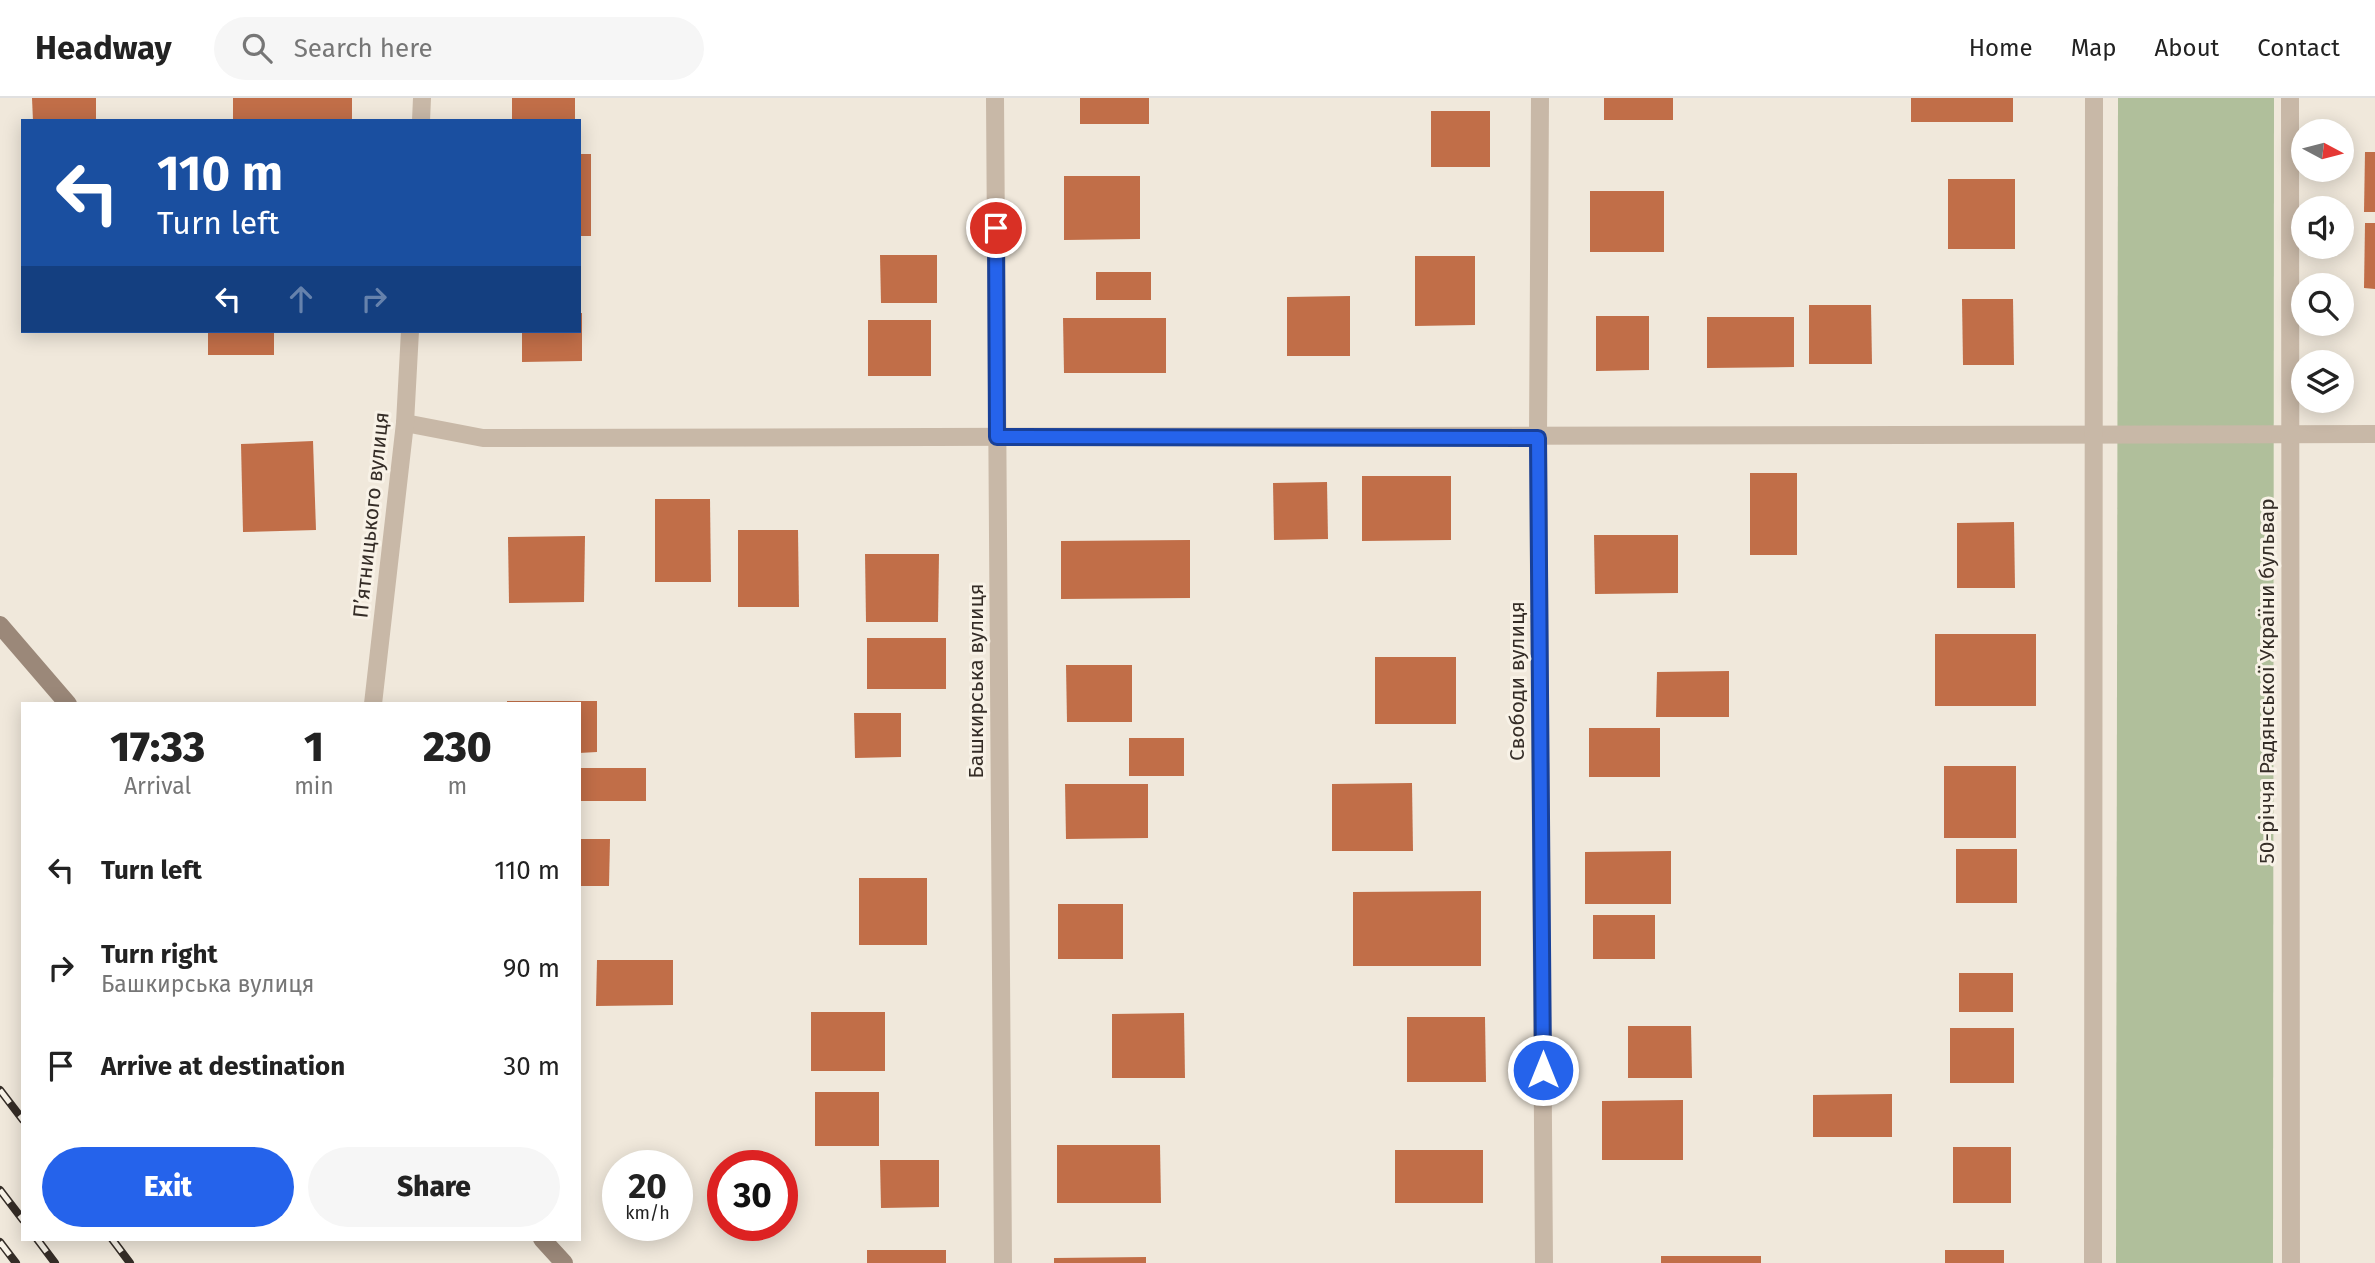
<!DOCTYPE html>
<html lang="en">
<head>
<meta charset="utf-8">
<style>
  body { margin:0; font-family:"Fira Sans",sans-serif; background:#f6f6f6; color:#222; height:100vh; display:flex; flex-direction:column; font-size:26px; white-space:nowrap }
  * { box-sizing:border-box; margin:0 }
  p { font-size:23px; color:#767676 }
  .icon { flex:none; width:38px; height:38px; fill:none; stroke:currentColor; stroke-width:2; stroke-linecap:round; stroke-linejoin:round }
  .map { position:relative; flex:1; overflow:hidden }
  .drawer { position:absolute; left:21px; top:604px; width:560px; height:539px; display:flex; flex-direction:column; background:#fff; border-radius:0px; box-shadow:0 4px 18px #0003 }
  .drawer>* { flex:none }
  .hud { position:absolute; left:21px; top:21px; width:560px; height:214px; border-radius:0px; box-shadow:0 4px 18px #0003; background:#1a4fa0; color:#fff; overflow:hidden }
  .needle { width:46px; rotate:97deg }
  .controls { position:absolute; left:2291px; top:21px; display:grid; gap:14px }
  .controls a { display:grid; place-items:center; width:63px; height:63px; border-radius:50%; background:#fff; box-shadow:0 4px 18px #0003; font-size:35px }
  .speed { position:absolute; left:602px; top:1052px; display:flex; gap:14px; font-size:35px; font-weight:700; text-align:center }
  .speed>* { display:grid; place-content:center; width:91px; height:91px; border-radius:50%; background:#fff; box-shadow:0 4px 18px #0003; line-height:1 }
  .speed small { font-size:18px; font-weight:400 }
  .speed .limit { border:10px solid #d22; background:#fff; color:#111 }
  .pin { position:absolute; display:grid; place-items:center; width:60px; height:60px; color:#fff; margin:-30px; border:4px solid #fff; border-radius:50%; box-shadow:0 2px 7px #0007 }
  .me { position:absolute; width:77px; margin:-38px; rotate:0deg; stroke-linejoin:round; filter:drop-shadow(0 0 5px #0008) }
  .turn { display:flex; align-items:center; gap:24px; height:147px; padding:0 21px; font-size:32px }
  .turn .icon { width:91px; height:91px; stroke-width:2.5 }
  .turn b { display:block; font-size:49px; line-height:60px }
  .lanes { display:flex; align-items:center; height:66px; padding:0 21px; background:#0003; justify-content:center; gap:35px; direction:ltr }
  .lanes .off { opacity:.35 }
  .eta { display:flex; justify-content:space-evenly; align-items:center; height:119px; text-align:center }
  .eta b { font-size:42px; font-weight:800; line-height:49px }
  .button { display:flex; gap:14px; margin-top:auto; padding:14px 21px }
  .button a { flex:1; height:80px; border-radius:42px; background:#2563eb; color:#fff; font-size:28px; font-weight:800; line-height:80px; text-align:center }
  .button a+a { background:#f6f6f6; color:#222 }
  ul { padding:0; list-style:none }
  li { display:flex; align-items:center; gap:21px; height:98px; padding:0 21px }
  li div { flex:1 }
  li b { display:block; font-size:26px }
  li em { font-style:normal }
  header { display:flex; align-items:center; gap:42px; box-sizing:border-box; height:98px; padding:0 35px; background:#fff; border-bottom:2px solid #e0e0e0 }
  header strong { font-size:33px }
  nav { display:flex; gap:38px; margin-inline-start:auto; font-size:24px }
  .search { width:490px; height:63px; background:#f6f6f6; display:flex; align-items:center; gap:18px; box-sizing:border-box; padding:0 24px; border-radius:38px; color:#767676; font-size:26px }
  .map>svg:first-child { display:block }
  .green { fill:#b0bf9b }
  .building { fill:#c16e48 }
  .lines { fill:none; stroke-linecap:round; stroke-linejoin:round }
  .minor { stroke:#c8b8a7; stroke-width:18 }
  .secondary { stroke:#9b8879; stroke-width:18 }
  .rail-casing { stroke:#352d27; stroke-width:8 }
  .rail { stroke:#f8f2e7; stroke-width:5; stroke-dasharray:16; stroke-linecap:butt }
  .route-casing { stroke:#184099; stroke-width:18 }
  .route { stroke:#2563eb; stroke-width:12 }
  .labels { text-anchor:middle; stroke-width:6; stroke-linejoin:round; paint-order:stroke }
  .street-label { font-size:21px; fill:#352d27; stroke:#f8f2e7 }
</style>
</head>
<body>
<header>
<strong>Headway</strong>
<div class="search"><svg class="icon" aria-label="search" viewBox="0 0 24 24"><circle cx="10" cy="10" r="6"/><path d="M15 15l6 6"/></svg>Search here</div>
<nav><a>Home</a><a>Map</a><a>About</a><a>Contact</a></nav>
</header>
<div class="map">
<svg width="2375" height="1165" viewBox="0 0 2375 1165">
  <rect width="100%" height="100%" fill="#f0e8db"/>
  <!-- green -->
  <path class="green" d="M2118,0H2274L2273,1165H2116Z"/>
  <!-- building -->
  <g class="building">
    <path d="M32,0H96V23H33Z"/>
    <rect x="233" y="0" width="119" height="23"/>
    <rect x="512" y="0" width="63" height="21"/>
    <rect x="1080" y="0" width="69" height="26"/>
    <rect x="1604" y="0" width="69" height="22"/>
    <rect x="1911" y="0" width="102" height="24"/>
    <rect x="1431" y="13" width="59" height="56"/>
    <path d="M2365,54H2375V114H2364Z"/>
    <rect x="579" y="56" width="12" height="82"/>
    <path d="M1064,78H1140V141L1064,142Z"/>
    <rect x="1948" y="81" width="67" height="70"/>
    <rect x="1590" y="93" width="74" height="61"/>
    <path d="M2365,125H2375V191L2364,190Z"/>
    <path d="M880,157H937V205H881Z"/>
    <path d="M1415,158H1475V227L1415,228Z"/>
    <rect x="1096" y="174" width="55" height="28"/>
    <path d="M1350,198V258H1287V199Z"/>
    <path d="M1962,201H2013L2014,267H1963Z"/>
    <path d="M1809,207H1871L1872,266H1809Z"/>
    <path d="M579,215H582V263L522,264V233H579Z"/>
    <path d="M1596,218H1649V272L1596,273Z"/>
    <path d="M1707,219H1794V269L1707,270Z"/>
    <path d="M1063,220H1166V275H1064Z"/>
    <rect x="868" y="222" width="63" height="56"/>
    <rect x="208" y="233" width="66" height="24"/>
    <path d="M313,343L316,432L243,434L241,346Z"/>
    <rect x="1750" y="375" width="47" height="82"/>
    <path d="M1362,378H1451V442L1362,443Z"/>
    <path d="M1327,384L1328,441L1274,442L1273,385Z"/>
    <path d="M655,401H710L711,484H655Z"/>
    <path d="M2014,424L2015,490H1957V425Z"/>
    <path d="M738,432H798L799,509H738Z"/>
    <path d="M1594,437H1678V495L1595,496Z"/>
    <path d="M585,438L584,504L509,505L508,439Z"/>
    <path d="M1190,442V500L1061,501V443Z"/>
    <path d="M865,456H939L938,524H866Z"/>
    <rect x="1935" y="536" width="101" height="72"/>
    <rect x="867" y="540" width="79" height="51"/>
    <rect x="1375" y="559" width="81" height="67"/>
    <path d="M1066,567H1132V624H1067Z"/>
    <path d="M1729,573V619H1656L1657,574Z"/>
    <path d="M507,603H597V654L579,655V606H507Z"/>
    <path d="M854,615H901V659L855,660Z"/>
    <rect x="1589" y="630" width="71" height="49"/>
    <rect x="1129" y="640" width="55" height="38"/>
    <rect x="1944" y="668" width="72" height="72"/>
    <rect x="579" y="670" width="67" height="33"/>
    <path d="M1412,685L1413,753H1332V686Z"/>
    <path d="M1065,686H1148V740L1066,741Z"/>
    <path d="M579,741H610L609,788H579Z"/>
    <rect x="1956" y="751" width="61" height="54"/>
    <path d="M1671,753V806H1585V754Z"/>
    <rect x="859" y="780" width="68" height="67"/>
    <path d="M1481,793V868H1353V794Z"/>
    <rect x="1058" y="806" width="65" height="55"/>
    <rect x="1593" y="817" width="62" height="44"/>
    <path d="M597,862H673V907L596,908Z"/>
    <rect x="1959" y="875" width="54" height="39"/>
    <rect x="811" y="914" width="74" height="59"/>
    <path d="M1184,915L1185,980H1112V916Z"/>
    <path d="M1407,919H1485L1486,984H1407Z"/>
    <path d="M1628,928H1691L1692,980H1628Z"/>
    <rect x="1950" y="930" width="64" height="55"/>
    <rect x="815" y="994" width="64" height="54"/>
    <path d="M1892,996V1039H1813V997Z"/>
    <path d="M1683,1002V1062H1602V1003Z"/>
    <path d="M1057,1047H1160L1161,1105H1057Z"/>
    <rect x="1953" y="1049" width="58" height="56"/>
    <rect x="1395" y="1052" width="88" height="53"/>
    <path d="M880,1062H939V1109L881,1110Z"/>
    <rect x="867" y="1152" width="79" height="13"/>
    <rect x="1945" y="1152" width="59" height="13"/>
    <rect x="1661" y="1158" width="100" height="7"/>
    <path d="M1146,1159V1165H1054V1160Z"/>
  </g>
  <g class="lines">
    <!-- minor -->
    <g class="minor">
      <path d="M995,0L1003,1165"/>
      <path d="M1540,0L1538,340L1544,1165"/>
      <path d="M2290,0L2291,1165"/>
      <path d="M421,23L422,0"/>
      <path d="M405,325L483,340L2375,336"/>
      <path d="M373,606L405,325L410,233"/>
      <path d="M2093,1165L2094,0"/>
    </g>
    <!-- secondary -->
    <g class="secondary">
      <path d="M0,527L68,606"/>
      <path d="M542,1141L564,1165"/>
    </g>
    <!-- rail casing -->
    <g class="rail-casing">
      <g id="rail">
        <path d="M0,992L23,1022"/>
        <path d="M0,1092L23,1122"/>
        <path d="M37,1141L55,1165"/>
        <path d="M112,1141L130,1165"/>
        <path d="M0,1144L16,1165"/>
      </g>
    </g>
    <!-- rail -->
    <use href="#rail" class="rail"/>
  </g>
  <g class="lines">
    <!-- route casing -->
    <g class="route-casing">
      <path id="route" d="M996,130L997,339L1538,340L1543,972"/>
    </g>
    <!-- route -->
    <use href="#route" class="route"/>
  </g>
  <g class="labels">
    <!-- street labels -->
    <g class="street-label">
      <text transform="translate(371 417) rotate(-84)" y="7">П’ятницького вулиця</text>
      <text transform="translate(976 583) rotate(-90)" y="7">Башкирська вулиця</text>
      <text transform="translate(1517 583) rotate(-90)" y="7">Свободи вулиця</text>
      <text transform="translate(2267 583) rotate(-90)" y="7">50-річчя Радянської України бульвар</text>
    </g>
  </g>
</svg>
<div class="controls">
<a><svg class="needle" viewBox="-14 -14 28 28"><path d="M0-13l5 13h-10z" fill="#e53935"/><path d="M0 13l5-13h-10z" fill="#767676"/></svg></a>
<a><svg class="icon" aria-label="sound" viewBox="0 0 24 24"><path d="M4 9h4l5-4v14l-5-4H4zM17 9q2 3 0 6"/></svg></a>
<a><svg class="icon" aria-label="search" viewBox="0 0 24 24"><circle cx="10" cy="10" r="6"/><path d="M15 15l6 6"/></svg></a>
<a><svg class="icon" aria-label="layers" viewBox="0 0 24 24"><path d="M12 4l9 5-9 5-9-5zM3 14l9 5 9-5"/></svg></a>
</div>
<div class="speed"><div>20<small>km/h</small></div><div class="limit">30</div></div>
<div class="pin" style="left:996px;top:130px;background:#d93025"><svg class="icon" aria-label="arrive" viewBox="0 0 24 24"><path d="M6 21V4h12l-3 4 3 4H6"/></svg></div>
<svg class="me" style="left:1543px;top:972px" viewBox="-20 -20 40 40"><circle r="17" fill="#2563eb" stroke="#fff" stroke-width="3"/><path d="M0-11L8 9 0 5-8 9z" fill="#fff"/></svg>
<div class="hud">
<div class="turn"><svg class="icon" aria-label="left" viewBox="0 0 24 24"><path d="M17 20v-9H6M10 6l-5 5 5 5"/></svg><div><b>110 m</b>Turn left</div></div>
<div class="lanes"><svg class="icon" aria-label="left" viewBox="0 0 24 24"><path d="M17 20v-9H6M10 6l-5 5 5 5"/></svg><svg class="icon off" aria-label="ahead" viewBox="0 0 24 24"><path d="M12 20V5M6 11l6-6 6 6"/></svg><svg class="icon off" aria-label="right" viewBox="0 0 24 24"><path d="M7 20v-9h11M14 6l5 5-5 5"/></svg></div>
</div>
<section class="drawer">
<div class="eta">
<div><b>17:33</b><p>Arrival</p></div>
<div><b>1</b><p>min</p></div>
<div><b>230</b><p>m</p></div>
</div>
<ul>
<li><svg class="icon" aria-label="left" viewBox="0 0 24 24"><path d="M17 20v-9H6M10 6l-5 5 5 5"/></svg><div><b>Turn left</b></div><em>110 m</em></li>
<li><svg class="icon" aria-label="right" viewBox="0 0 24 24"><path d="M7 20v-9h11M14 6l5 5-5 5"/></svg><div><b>Turn right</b><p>Башкирська вулиця</p></div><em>90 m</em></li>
<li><svg class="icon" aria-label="arrive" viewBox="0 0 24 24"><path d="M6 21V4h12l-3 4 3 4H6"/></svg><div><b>Arrive at destination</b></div><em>30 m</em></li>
</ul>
<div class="button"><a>Exit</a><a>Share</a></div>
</section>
</div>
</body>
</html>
